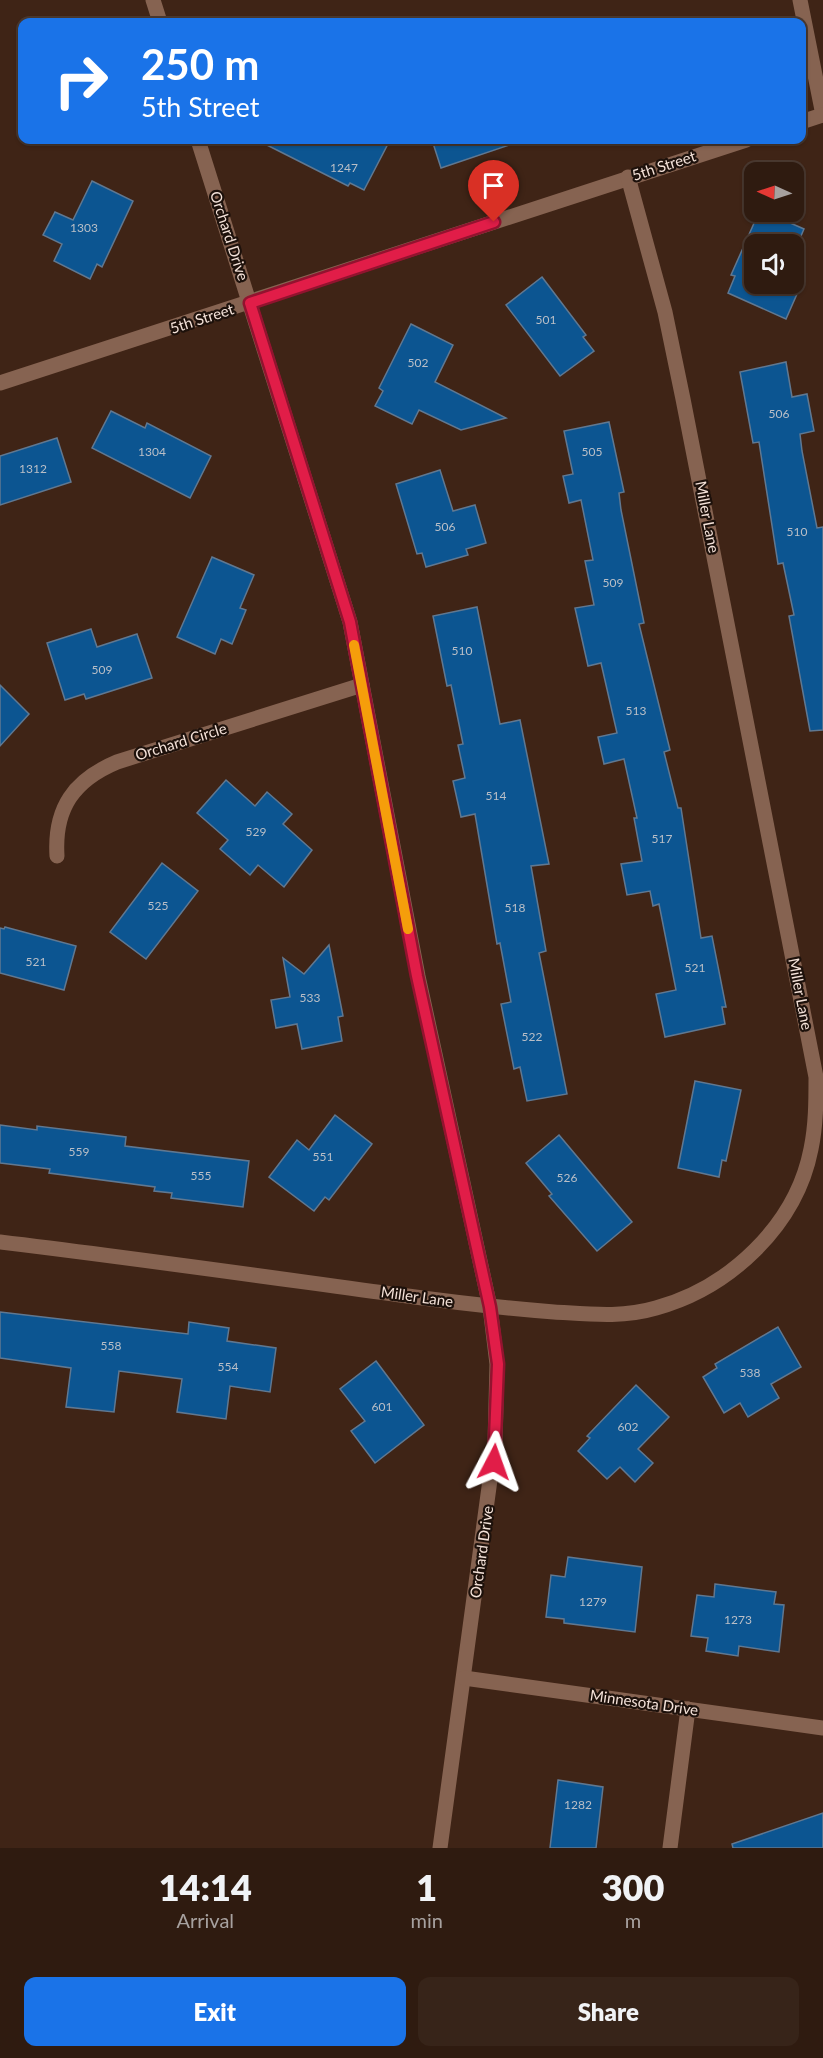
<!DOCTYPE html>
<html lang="en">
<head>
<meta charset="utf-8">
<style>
  body { margin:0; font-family:Lato,sans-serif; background:#372419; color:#f1f3f6; height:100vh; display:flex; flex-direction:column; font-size:22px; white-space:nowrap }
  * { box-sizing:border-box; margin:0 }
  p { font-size:20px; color:#a7a19f }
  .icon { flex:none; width:33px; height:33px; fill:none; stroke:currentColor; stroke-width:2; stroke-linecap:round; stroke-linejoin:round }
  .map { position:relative; height:1848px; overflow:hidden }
  .sheet { display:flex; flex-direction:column; background:#2f1b10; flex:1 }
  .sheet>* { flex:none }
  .banner { position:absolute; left:18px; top:18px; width:788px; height:126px; border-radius:12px; box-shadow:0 2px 4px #0004,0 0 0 2px #4a3930; background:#1a73e8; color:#fff; overflow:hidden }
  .needle { width:39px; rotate:273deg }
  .tools { position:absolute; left:744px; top:162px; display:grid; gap:12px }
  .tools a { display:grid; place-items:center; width:60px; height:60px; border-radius:12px; background:#2f1b10; box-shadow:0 2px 4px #0004,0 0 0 2px #4a3930; font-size:30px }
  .pin { position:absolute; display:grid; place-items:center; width:51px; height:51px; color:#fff; margin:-62px -26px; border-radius:50% 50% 50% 0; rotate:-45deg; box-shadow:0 0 6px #0007 }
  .pin .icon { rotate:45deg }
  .me { position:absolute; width:66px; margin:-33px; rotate:4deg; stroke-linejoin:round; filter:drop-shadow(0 0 4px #0008) }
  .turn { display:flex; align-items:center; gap:21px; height:126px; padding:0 24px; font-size:27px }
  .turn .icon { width:78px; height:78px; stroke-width:2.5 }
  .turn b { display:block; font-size:42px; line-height:51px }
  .eta { display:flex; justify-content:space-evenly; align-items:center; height:102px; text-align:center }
  .eta b { font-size:36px; font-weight:800; line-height:42px }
  .action { display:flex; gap:12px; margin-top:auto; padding:12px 24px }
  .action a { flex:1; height:69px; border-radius:12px; background:#1a73e8; color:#fff; font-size:24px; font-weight:800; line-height:69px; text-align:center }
  .action a+a { background:#372419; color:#f1f3f6 }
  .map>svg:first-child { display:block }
  .building { fill:#0c5591; stroke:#607891; stroke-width:1.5 }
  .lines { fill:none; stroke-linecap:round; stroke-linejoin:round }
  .minor { stroke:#866351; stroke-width:15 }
  .route-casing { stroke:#92132f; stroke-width:15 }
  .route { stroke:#e11d48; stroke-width:10 }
  .slow { stroke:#f59e0b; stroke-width:10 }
  .labels { text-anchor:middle; stroke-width:4.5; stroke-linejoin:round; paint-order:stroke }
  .number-label { font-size:12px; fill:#babfc7 }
  .street-label { font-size:15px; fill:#f4e2d9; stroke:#1d110b }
</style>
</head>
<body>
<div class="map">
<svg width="823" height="1848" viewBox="0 0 823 1848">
  <rect width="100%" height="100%" fill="#3f2416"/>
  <!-- building -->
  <g class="building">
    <path d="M257,140H390L364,190L350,183L348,186Z"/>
    <path d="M432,140H511L512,144L441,168Z"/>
    <path d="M92,181L133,201L102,267L97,264L90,279L54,261L62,244L43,235L55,212L73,220Z"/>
    <path d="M759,212H765L804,229L794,252V244H754V284H794V273L804,278L786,319L728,293L735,276L731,275Z"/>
    <path d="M542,277L586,335L583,337L594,351L560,376L506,305Z"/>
    <path d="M411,324L453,345L435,382L506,418L461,430L419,410L412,424L375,406L383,391L379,388Z"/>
    <path d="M786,362L792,397L807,394L814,431L800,434L802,451L817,528L823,527V730L810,731L789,616L794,615L783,563L778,564L759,442L753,443L740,372Z"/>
    <path d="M111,411L145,428L147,423L211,456L190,498L92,448Z"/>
    <path d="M609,422L624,492L619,493L621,510L644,623L639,624L670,750L664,752L678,808H681L701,938L712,936L726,1007H722L725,1024L665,1037L656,994L676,990L659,904L653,906L650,891L627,895L621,864L642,861L634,818H637L624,759L604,764L598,737L617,733L601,663L588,666L575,608L594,605L585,561L593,560L581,500L569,503L563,476L573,474L564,431Z"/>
    <path d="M57,438L71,482L0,505V456Z"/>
    <path d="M440,470L453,511L475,505L486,543L466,549L468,555L426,567L422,553L417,554L396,484Z"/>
    <path d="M212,557L254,575L240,608L246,610L232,644L221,639L215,654L177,637Z"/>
    <path d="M477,607L500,724L520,720L549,864L531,866L546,951L539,953L567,1094L527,1101L520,1067L514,1069L501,1004L511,1002L500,943L497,944L475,814L461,817L453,781L465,778L458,745L463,744L451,685L447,686L433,616Z"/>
    <path d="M91,629L97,647L137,634L152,678L86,699L84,694L65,700L47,643Z"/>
    <path d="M0,685L29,714L0,746Z"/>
    <path d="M226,780L255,806L267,792L292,814L283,824L312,850L284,887L258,865L250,875L220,849L228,840L197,813Z"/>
    <path d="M162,863L198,891L146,959L110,932Z"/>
    <path d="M5,927L76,946L64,990L0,973V928L4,929Z"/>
    <path d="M329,945L343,1016L338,1017L342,1041L302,1049L297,1024L276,1028L271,1000L290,997L283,958L304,974Z"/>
    <path d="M695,1081L741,1090L726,1161L722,1160L719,1177L678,1168Z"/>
    <path d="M335,1115L372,1144L329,1200L325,1197L314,1211L269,1177L297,1140L309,1150Z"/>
    <path d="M0,1125L37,1130V1126L126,1137L125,1146L249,1161L243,1207L171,1198L172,1193L154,1191L155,1187L49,1173L50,1169L0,1163Z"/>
    <path d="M559,1135L632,1222L597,1251L549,1196L552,1194L526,1163Z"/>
    <path d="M0,1312L188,1334L189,1322L229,1328L227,1341L276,1348L270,1392L230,1386L226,1419L177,1412L182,1379L119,1371L114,1412L66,1407L71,1368L0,1358Z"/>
    <path d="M778,1327L801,1367L771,1384L779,1398L748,1417L740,1403L724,1413L703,1377L717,1368L715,1364Z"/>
    <path d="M376,1361L424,1425L375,1463L351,1431L365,1421L340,1389Z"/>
    <path d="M636,1385L669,1417L638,1449L653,1463L635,1482L620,1467L607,1479L578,1451L590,1438L587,1436Z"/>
    <path d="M568,1557L642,1567L635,1632L564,1623V1619L546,1617L551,1575L565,1577Z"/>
    <path d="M715,1584L776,1592L774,1604L784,1605L779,1652L739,1646L738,1656L706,1651L708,1638L691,1636L697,1595L714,1597Z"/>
    <path d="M558,1780L603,1787L596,1848H550Z"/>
    <path d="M823,1813V1848H733L732,1844Z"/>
  </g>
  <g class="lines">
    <!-- minor -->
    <g class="minor">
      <path d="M153,0L160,22"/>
      <path d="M800,0L823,115"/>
      <path d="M801,122L823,115"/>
      <path d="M198,140L350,622L418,976L490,1307L497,1364L495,1443L440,1848"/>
      <path d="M0,383L746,140"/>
      <path d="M57,856C54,808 74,780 117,762L362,685"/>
      <path d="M0,1242C133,1258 267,1277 400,1295C451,1302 503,1308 554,1312C589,1314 622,1318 656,1308C729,1288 796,1226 811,1149C816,1125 816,1101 816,1077L683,399L665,312L628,177"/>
      <path d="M464,1678L823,1728"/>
      <path d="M670,1848L688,1709"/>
    </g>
  </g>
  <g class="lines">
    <!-- route casing -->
    <g class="route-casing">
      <path id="route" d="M494,1462L498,1364L490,1307L417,976L350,622L250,303L494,222"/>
    </g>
    <!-- route -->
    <use href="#route" class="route"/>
    <!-- slow -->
    <path class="slow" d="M354,645L408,929"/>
  </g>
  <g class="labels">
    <!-- number labels -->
    <g class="number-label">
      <text x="344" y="172">1247</text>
      <text x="84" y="232">1303</text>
      <text x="546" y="324">501</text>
      <text x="418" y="367">502</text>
      <text x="779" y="418">506</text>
      <text x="152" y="456">1304</text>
      <text x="592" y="456">505</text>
      <text x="33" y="473">1312</text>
      <text x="445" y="531">506</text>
      <text x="797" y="536">510</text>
      <text x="613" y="587">509</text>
      <text x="462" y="655">510</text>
      <text x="102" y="674">509</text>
      <text x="636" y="715">513</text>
      <text x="496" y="800">514</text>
      <text x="256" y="836">529</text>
      <text x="662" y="843">517</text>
      <text x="158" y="910">525</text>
      <text x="515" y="912">518</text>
      <text x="36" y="966">521</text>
      <text x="695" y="972">521</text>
      <text x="310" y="1002">533</text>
      <text x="532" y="1041">522</text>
      <text x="79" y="1156">559</text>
      <text x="323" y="1161">551</text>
      <text x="201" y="1180">555</text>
      <text x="567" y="1182">526</text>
      <text x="111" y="1350">558</text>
      <text x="228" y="1371">554</text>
      <text x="750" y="1377">538</text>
      <text x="382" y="1411">601</text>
      <text x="628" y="1431">602</text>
      <text x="593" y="1606">1279</text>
      <text x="738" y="1624">1273</text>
      <text x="578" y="1809">1282</text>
    </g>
    <!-- street labels -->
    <g class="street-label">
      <text transform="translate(664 166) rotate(-18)" y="5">5th Street</text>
      <text transform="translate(229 236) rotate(72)" y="5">Orchard Drive</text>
      <text transform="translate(202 319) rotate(-18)" y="5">5th Street</text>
      <text transform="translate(707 517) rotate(79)" y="5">Miller Lane</text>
      <text transform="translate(181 742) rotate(-17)" y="5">Orchard Circle</text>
      <text transform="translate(800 994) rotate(79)" y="5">Miller Lane</text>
      <text transform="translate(417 1297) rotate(8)" y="5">Miller Lane</text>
      <text transform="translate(482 1552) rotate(-82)" y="5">Orchard Drive</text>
      <text transform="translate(644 1703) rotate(8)" y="5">Minnesota Drive</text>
    </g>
  </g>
</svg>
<div class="tools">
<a><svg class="needle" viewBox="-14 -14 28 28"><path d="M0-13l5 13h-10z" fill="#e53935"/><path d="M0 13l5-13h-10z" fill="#a7a19f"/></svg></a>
<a><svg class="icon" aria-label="sound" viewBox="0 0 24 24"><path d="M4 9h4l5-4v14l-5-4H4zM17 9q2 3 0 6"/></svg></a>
</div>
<div class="pin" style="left:494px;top:222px;background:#d93025"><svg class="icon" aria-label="arrive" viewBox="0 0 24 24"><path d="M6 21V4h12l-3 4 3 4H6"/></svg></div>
<svg class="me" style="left:494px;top:1462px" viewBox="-20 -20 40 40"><path d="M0-17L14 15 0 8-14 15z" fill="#e11d48" stroke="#fff" stroke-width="4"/></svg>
<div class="banner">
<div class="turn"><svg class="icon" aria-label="right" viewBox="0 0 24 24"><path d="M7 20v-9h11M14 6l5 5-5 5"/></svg><div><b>250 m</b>5th Street</div></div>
</div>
</div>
<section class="sheet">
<div class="eta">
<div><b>14:14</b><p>Arrival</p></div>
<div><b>1</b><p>min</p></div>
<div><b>300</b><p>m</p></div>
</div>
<div class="action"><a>Exit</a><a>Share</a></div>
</section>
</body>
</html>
